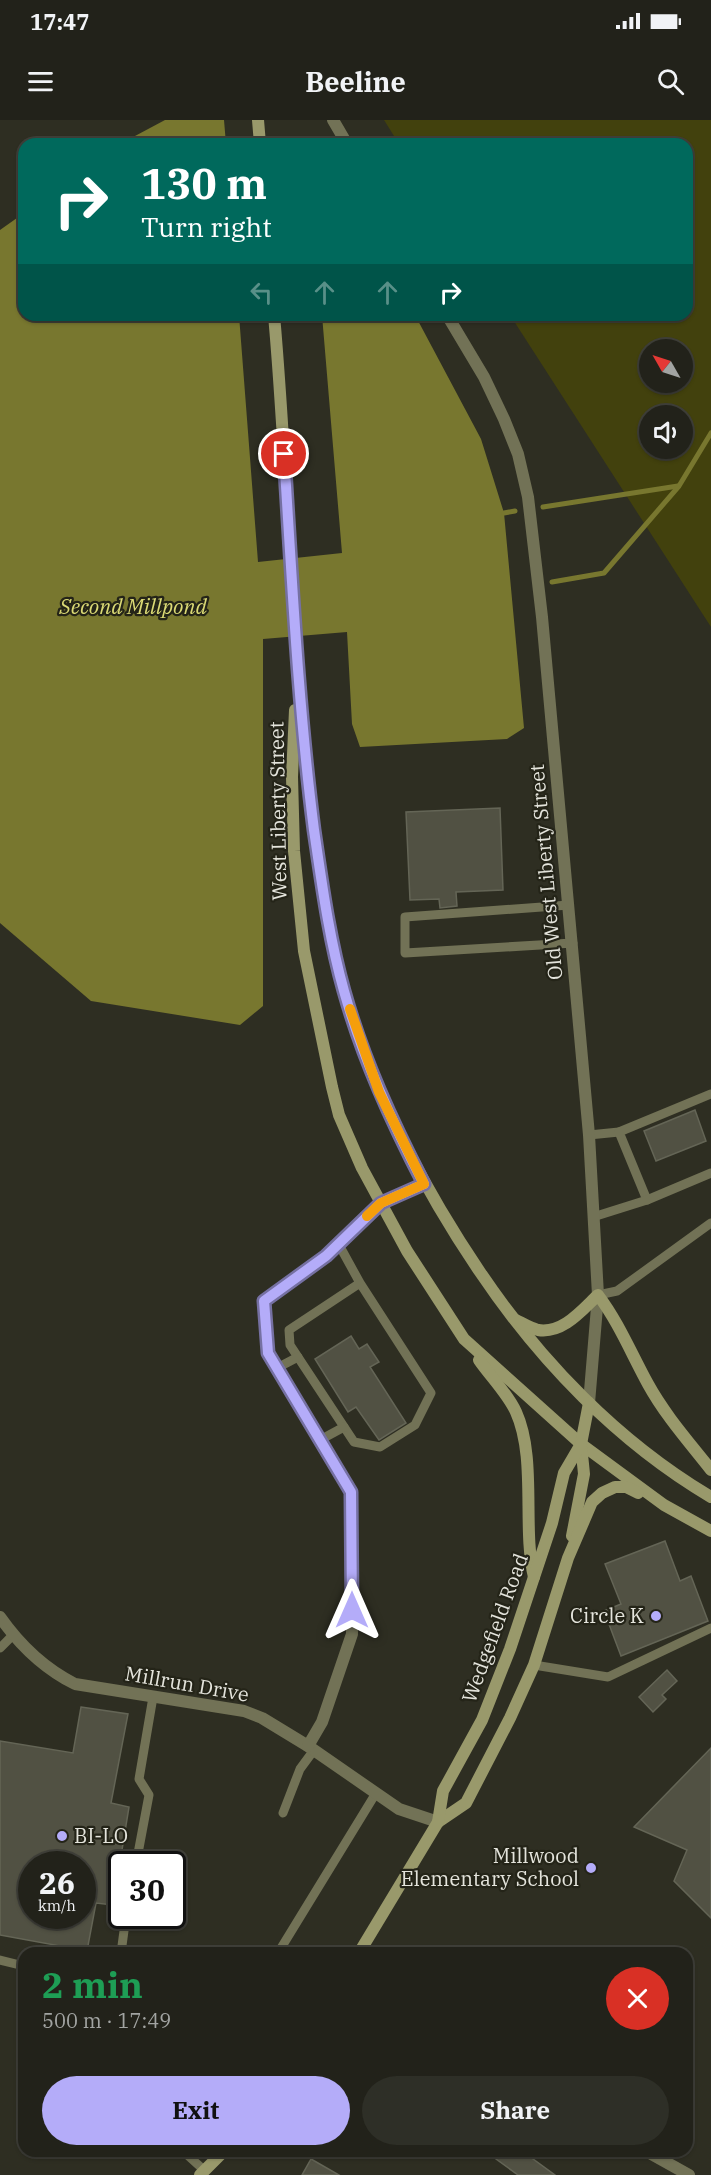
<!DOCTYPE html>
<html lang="en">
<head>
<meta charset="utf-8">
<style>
  body { margin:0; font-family:"IBM Plex Serif",serif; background:#2e2f27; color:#f1f3f6; height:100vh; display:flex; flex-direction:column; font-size:22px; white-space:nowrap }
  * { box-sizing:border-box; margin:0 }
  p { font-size:20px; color:#a2a4a2 }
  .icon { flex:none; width:33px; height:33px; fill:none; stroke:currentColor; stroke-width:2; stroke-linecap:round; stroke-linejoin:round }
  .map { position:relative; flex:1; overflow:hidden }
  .sheet { position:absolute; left:18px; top:1827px; width:675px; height:210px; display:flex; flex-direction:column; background:#22221a; border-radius:18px; box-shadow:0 2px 4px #0004,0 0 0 2px #3f3f39 }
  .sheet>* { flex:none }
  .top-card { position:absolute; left:18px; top:18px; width:675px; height:183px; border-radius:18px; box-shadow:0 2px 4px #0004,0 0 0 2px #3f3f39; background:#00695c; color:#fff; overflow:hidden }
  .needle { width:39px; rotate:309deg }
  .fabs { position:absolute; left:639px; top:219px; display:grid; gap:12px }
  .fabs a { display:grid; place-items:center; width:54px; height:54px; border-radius:50%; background:#22221a; box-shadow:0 2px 4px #0004,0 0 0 2px #3f3f39; font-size:30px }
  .speed { position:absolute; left:18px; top:1731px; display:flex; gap:12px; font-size:30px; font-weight:700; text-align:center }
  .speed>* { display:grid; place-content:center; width:78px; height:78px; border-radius:50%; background:#22221a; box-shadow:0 2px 4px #0004,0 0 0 2px #3f3f39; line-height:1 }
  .speed small { font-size:15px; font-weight:400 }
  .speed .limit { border:3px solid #111; border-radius:9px; background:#fff; color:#111 }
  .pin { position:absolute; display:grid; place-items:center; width:51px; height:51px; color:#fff; margin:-26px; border:3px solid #fff; border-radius:50%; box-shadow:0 2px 6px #0007 }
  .me { position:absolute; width:66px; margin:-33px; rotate:0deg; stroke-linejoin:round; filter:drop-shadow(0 0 4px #0008) }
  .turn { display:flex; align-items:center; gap:21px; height:126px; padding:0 24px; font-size:27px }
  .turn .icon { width:78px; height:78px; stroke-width:2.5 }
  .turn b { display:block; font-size:42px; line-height:51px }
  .lanes { display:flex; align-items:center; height:57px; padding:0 24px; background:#0003; justify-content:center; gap:30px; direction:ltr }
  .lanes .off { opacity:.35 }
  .round { display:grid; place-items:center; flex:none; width:63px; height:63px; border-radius:32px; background:#2e2f27 }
  .summary { display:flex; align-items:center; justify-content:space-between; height:102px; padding:0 24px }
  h1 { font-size:36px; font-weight:800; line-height:45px; color:#1e9e55 }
  .action { display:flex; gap:12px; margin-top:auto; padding:12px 24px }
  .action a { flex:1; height:69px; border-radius:36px; background:#b4acf9; color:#111; font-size:24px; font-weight:800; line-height:69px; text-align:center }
  .action a+a { background:#2e2f27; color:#f1f3f6 }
  .status { display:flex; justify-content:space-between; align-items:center; height:42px; padding:0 30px; background:#22221a; direction:ltr }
  .status svg { height:16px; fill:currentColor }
  header { display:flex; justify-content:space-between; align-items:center; height:78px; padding:0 24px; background:#22221a; font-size:27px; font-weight:800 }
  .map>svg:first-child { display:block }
  .green { fill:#42410d; fill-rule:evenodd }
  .water { fill:#78772f }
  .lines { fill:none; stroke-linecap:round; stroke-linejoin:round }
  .stream { stroke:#78772f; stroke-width:5 }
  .building { fill:#515143; stroke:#646556; stroke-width:1.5; fill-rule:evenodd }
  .lane { stroke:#727256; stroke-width:9 }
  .street { stroke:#727256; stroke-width:12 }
  .secondary { stroke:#99996b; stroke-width:12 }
  .route-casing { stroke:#7570a2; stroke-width:15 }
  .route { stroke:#b4acf9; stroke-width:10 }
  .slow { stroke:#f59e0b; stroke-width:10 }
  .poi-dot { fill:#b4acf9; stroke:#242418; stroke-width:2 }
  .labels { text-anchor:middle; stroke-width:4.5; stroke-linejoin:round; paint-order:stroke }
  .street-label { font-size:20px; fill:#e4e4dc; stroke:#242418 }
  .poi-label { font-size:20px; fill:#e4e4dc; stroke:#242418; text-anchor:end }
  .water-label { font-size:21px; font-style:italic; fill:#dbda75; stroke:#242418 }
</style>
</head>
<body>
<div class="status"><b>17:47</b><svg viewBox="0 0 49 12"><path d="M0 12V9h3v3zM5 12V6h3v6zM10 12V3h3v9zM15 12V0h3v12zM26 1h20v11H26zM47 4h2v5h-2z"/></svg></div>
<header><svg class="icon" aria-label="menu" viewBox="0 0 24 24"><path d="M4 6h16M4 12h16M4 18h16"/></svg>Beeline<svg class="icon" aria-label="search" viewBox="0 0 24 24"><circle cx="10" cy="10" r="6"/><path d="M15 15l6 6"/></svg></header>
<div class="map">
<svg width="711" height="2055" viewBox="0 0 711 2055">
  <rect width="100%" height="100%" fill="#2e2e22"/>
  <!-- green -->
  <path class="green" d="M384,0H711V507L510,195H687V24H399ZM650,230H682V262H650ZM650,296H682V328H650Z"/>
  <!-- water -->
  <g class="water">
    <path d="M165,0H224L226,24H120Z"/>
    <path d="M24,93V195H239L258,442L342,433L322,195H415L481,319L504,393L524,608L507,619L360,627L352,604L347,512L263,519V886L240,905L91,881L0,803V110Z"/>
  </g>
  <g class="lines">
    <!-- stream -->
    <g class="stream">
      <path d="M543,387L678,366"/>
      <path d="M504,393L515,391"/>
      <path d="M552,462L604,453L679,366L711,313"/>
    </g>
  </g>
  <!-- building -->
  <g class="building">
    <path d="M500,688L503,770L456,772L457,786L440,788L439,779L410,780L406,692Z"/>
    <path d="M695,990L706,1021L656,1041L644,1011Z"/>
    <path d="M351,1216L359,1229L367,1224L379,1242L370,1247L406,1303L379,1320L356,1287L348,1292L315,1239Z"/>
    <path d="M665,1421L680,1461L691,1456L708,1501L621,1536L604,1491L621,1484L605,1444Z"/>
    <path d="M667,1550L677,1561L662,1575L666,1579L653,1592L639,1577Z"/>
    <path d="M81,1587L128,1594L111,1683L129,1687L113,1785L96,1783L87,1831L0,1815V1621L73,1633ZM32,1744H82V1796H32Z"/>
    <path d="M711,1628V1798L674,1761L687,1730L634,1707Z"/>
    <path d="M485,2031H522L555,2055H518Z"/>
    <path d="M311,2039L339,2055H302Z"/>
  </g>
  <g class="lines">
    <!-- lane -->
    <g class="lane">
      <path d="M569,785L405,797V833L573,823"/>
      <path d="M589,1015L619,1012"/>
      <path d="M647,1080L619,1012L711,974"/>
      <path d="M593,1097L647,1080L711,1053"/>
      <path d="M338,1123L360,1163L289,1210L290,1225L354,1322L380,1327L415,1305L431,1273L360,1163"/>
      <path d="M598,1175L617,1171L711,1103"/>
      <path d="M277,1248L298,1237"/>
      <path d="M320,1320L344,1307"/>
      <path d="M0,1528L13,1515"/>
      <path d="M534,1545L608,1557L711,1508"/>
      <path d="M283,1693L300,1649L314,1630"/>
      <path d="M136,1744L149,1675L139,1659L153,1577"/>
      <path d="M121,1833L126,1796"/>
      <path d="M278,1833L376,1673"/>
      <path d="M0,1840L24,1846"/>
      <path d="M183,2031L205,2051"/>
    </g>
    <!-- street -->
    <g class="street">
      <path d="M333,0L347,24"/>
      <path d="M447,195L484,257L504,299L518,334L528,377L542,497L589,1015L598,1175L589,1283"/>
      <path d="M0,1497C19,1524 45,1549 75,1564L244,1591L262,1598L308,1626L399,1689L438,1702"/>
      <path d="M308,1626L322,1602L352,1514L351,1372L268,1233L265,1181L326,1136L381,1083L424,1064"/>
      <path d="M646,2031L689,2055"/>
    </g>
    <!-- secondary -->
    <g class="secondary">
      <path d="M258,0L260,24"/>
      <path d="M274,195C289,362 290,531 313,697C321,756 327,816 344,873C375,975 421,1065 480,1152C540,1241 618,1322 711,1377"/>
      <path d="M295,590L292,657L294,731L304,831L332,967L339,995L362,1048L407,1131L464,1219L581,1324L664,1385L711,1411"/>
      <path d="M516,1200C522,1203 530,1208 538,1210C563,1214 582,1190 598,1175C619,1203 631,1233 648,1264C665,1295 689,1322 711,1350"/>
      <path d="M479,1240C490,1256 508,1274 516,1292C537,1338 522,1408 534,1457"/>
      <path d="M572,1416L584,1354L581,1324L589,1283"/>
      <path d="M438,1702L466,1683L510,1598L534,1545L568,1438L592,1382L602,1373L615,1367H626L638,1373"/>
      <path d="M359,1833L438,1702L443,1671L482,1600L510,1529L552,1403L564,1353L581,1324"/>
      <path d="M200,2055L224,2031"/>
    </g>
  </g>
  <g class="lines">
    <!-- route casing -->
    <g class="route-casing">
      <path id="route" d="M284,334C292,459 298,585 314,710C322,764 329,818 344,871C363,939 392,1002 424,1064L381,1083L326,1136L264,1181L268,1233L351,1372L352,1490"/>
    </g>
    <!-- route -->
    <use href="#route" class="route"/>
    <!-- slow -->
    <path class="slow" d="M350,889L379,972L424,1064L381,1083L367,1096"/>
  </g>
  <!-- markers -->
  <g class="poi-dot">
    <circle cx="656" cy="1496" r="6"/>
    <circle cx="62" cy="1716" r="6"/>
    <circle cx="591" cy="1748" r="6"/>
  </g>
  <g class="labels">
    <!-- street labels -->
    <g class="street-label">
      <text transform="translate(278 691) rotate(-91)" y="7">West Liberty Street</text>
      <text transform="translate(546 752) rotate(-95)" y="7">Old West Liberty Street</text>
      <text transform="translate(495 1508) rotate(-70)" y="7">Wedgefield Road</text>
      <text transform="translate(187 1564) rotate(10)" y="7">Millrun Drive</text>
    </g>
    <!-- poi labels -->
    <g class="poi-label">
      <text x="644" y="1503">Circle K</text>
      <text x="74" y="1723" text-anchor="start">BI-LO</text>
      <text x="579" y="1743">Millwood<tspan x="579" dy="23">Elementary School</tspan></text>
    </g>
    <!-- water labels -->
    <g class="water-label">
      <text x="133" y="494">Second Millpond</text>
    </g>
  </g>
</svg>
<div class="fabs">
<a><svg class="needle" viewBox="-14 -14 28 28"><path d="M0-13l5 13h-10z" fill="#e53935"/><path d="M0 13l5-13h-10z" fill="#a2a4a2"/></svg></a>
<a><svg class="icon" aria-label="sound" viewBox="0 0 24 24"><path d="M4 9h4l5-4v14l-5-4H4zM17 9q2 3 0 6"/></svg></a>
</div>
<div class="speed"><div>26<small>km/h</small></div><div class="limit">30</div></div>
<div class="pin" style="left:284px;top:334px;background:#d93025"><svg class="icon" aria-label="arrive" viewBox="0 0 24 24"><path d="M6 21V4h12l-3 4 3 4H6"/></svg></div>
<svg class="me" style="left:352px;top:1490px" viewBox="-20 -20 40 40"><path d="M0-17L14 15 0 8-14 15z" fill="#b4acf9" stroke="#fff" stroke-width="4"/></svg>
<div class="top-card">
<div class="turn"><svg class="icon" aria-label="right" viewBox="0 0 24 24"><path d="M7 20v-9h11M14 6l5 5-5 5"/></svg><div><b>130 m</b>Turn right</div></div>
<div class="lanes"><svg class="icon off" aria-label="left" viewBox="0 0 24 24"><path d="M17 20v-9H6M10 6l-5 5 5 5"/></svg><svg class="icon off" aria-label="ahead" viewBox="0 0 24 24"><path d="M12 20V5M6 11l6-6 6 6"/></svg><svg class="icon off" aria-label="ahead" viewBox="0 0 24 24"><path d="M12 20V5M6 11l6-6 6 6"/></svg><svg class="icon" aria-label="right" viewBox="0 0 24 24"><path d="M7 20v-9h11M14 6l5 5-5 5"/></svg></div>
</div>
<section class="sheet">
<div class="summary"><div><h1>2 min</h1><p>500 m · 17:49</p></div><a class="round" style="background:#d93025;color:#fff"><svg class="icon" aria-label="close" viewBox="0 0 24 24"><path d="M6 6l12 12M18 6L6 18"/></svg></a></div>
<div class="action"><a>Exit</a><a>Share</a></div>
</section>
</div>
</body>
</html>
